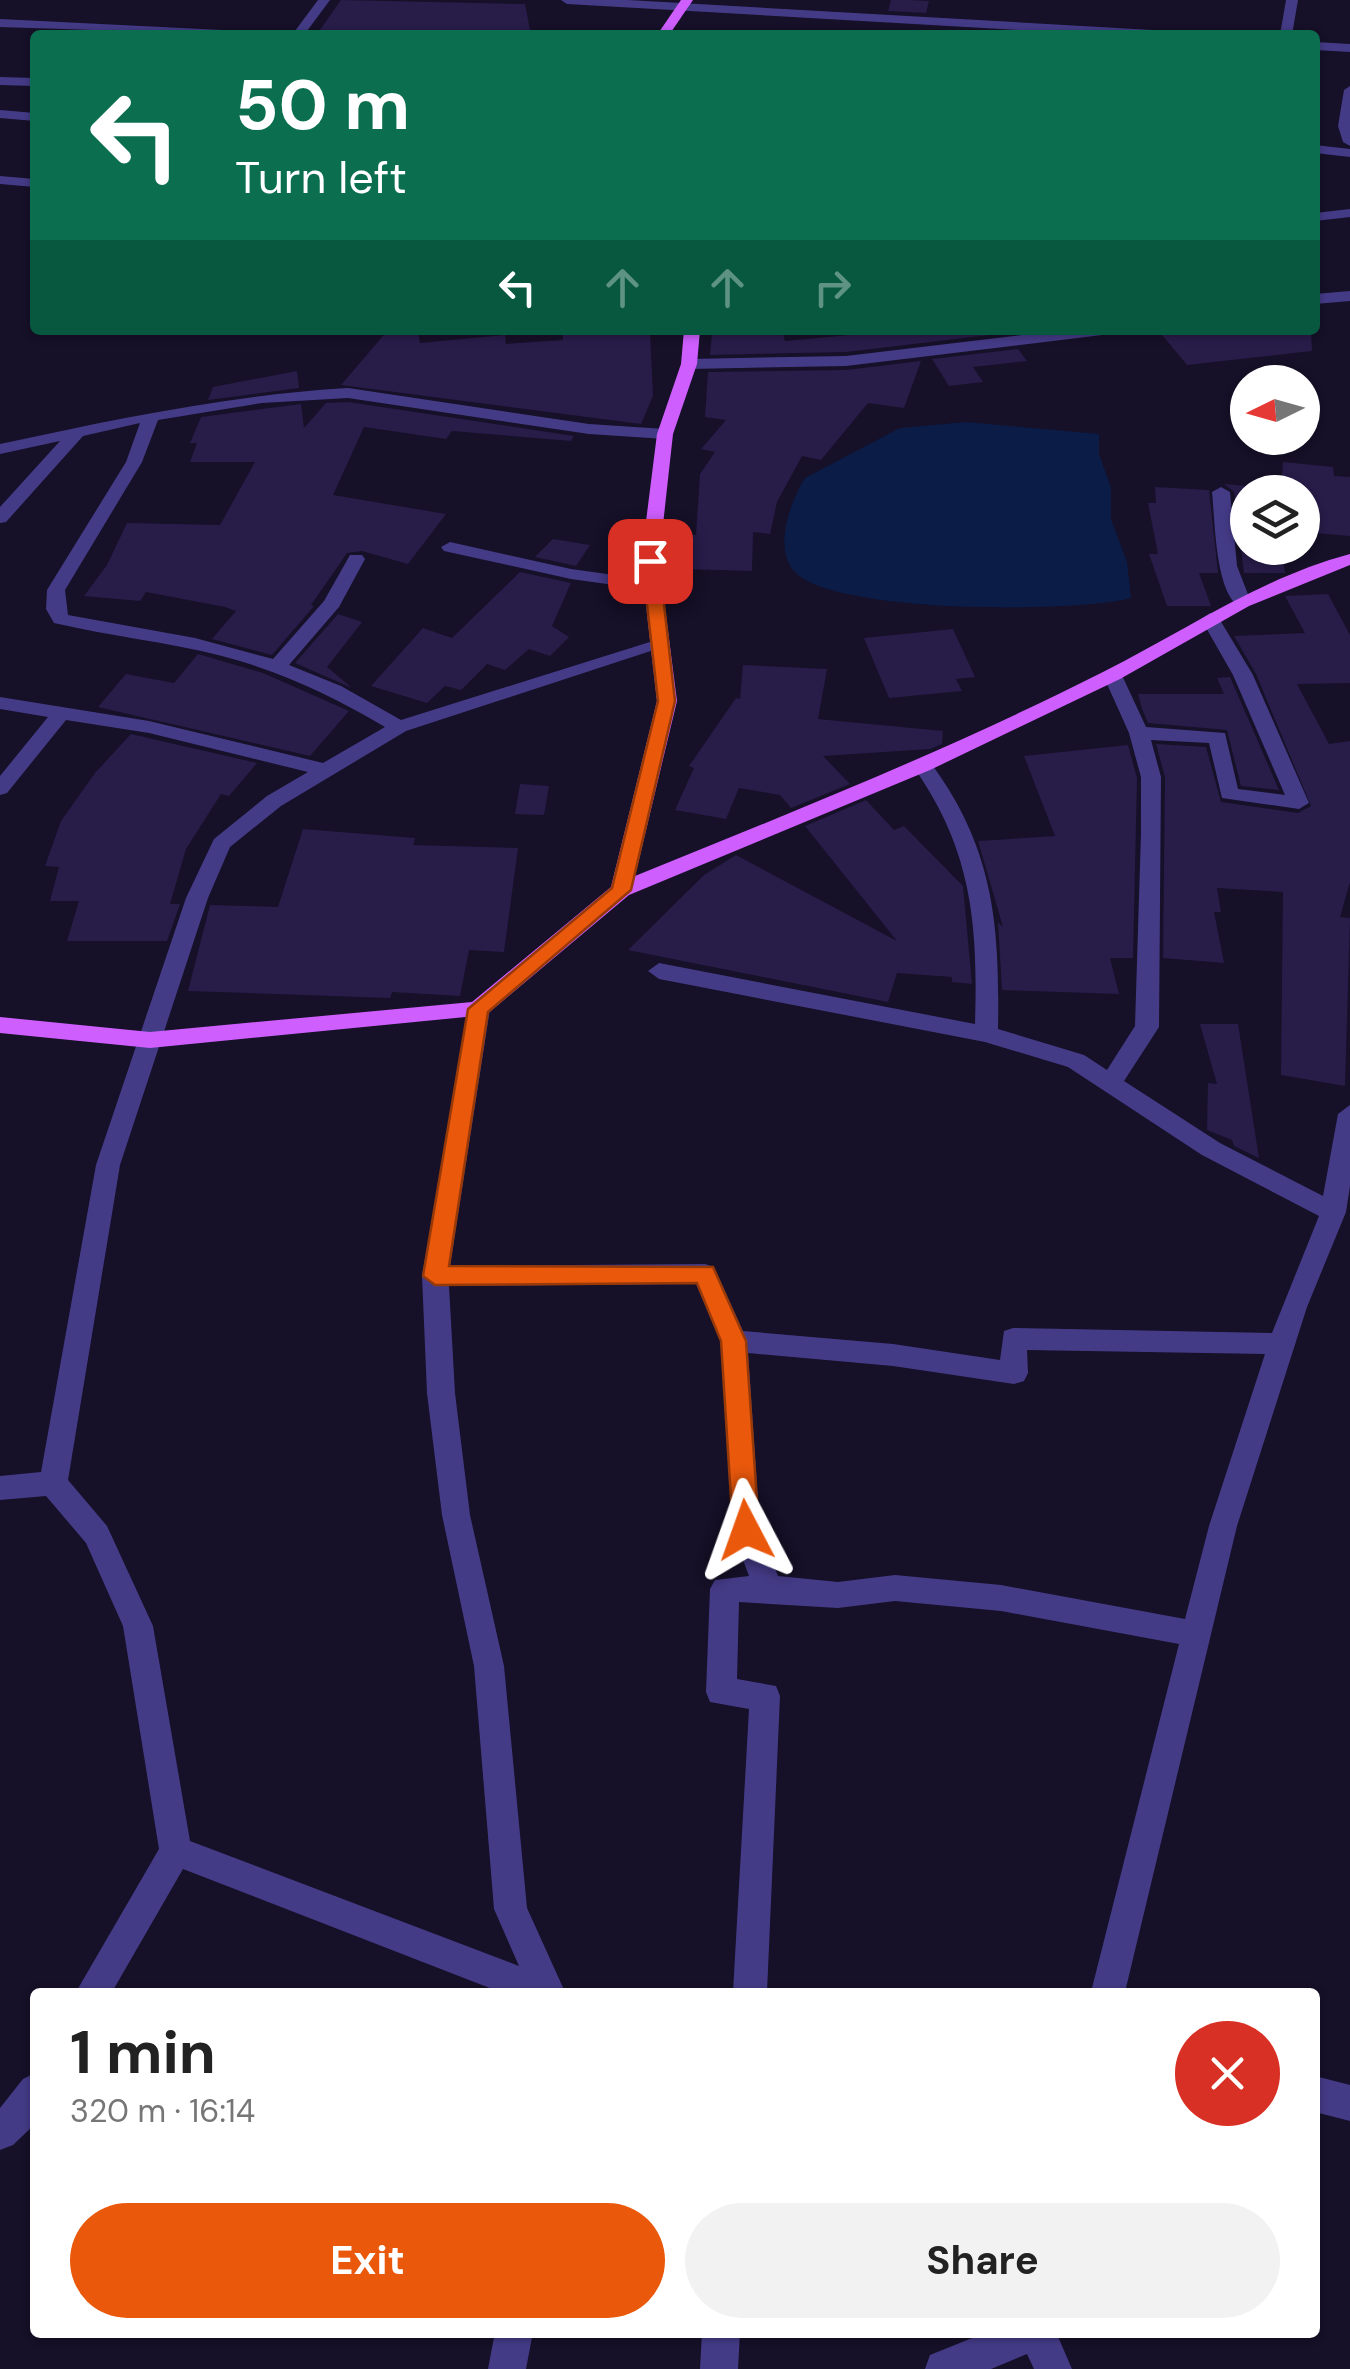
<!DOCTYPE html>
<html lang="en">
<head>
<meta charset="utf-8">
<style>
  body { margin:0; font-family:"DM Sans",sans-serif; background:#f2f2f2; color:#222; height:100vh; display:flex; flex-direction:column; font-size:38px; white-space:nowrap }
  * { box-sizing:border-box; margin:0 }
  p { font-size:32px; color:#767676 }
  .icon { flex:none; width:55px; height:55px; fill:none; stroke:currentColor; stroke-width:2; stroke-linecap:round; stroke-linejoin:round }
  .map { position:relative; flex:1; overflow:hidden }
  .sheet { position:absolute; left:30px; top:1988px; width:1290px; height:350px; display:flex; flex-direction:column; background:#fff; border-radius:10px; box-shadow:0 2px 8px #0004 }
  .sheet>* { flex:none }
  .hud { position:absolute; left:30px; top:30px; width:1290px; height:305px; border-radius:10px; box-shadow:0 2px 8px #0004; background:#0b6e4f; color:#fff; overflow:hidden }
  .needle { width:65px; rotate:265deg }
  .buttons { position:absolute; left:1230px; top:365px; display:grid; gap:20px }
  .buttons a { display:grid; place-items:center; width:90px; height:90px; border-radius:50%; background:#fff; box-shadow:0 2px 8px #0004; font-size:50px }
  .pin { position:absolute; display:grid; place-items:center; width:85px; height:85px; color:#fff; margin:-42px; border-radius:20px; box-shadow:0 5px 15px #0006 }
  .me { position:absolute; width:110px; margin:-55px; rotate:356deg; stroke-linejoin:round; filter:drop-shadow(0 0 8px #0008) }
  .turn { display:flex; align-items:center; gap:35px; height:210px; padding:0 40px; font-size:45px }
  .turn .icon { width:130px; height:130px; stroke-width:2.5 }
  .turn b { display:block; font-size:70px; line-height:85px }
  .lanes { display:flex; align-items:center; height:95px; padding:0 40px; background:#0003; justify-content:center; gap:50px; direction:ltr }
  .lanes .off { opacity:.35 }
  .round { display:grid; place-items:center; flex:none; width:105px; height:105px; border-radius:52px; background:#f2f2f2 }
  .head { display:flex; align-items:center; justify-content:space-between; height:170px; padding:0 40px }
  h1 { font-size:60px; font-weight:700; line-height:75px }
  .primary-button { display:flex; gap:20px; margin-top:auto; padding:20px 40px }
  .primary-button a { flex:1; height:115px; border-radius:60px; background:#ea580c; color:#fff; font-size:40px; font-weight:700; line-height:115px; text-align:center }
  .primary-button a+a { background:#f2f2f2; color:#222 }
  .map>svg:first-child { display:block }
  .water { fill:#0b1c47 }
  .building { fill:#281c49 }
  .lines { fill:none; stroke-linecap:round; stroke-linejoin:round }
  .minor { fill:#443b87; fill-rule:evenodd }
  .major { fill:#ce5ffe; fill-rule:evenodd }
  .route { fill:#ea580c; stroke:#983908; stroke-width:2.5 }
</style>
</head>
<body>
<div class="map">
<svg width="1350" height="2369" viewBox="0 0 1350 2369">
  <rect width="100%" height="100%" fill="#161028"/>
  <!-- water -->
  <path class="water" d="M966,422L1099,434V454L1111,488V519L1127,562L1131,598C1076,613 830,614 794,571C773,547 791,501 805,478L900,428Z"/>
  <!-- building -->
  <g class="building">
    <path d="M341,0L525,4L531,35H372L320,30Z"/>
    <path d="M891,0H910L929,1L926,13L888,11Z"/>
    <path d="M388,330H418L420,343L505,335L506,344L563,340V332L650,333L653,396L641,424L341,385Z"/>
    <path d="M858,330L1006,333L846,352L710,355L712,334H783L785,341L861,334Z"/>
    <path d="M1158,330H1311L1312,351L1187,365Z"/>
    <path d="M1018,349L1027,361L973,367L983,382L949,386L932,359Z"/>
    <path d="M921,361L904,408L868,403L821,460L802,456L777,502L770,534L753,532L752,571L685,569L687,535H696L700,474L715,452L701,449L726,420L705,417L708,372L846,370Z"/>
    <path d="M297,371L299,388L208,400L213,387Z"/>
    <path d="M348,402L574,436L571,441L452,431L446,439L364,427L333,495L446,514L408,564L362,551L347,553L311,605L314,606L272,655L212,639L236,611L225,607L146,592L140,601L84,596L107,565L127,523L220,525L255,462H190L197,443H190L201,417L301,404L304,428L326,403Z"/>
    <path d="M1283,462L1333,467L1334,476L1350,477V536L1302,532V492H1248V548H1281L1285,573H1244L1234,492L1224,484L1260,487V479L1282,481Z"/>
    <path d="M1155,487L1209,490L1218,573H1199L1211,606H1167L1149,554H1158L1148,503H1156Z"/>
    <path d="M553,539L590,545L576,566L535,557Z"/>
    <path d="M520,572L571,583L552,626L569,637L550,656L529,649L505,670L487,664L461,690L445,686L427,703L371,686L423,628L452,638Z"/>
    <path d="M1328,594L1350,635V683L1297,684L1329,744L1350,741V882L1340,917L1350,918L1345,1086L1281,1075L1283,892L1217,888L1221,912H1214L1224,963L1163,958L1165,777L1156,744L1206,747L1221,802L1298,813L1311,806L1256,674L1234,636L1305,633L1285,596Z"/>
    <path d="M338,614L362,622L327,667L352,688L295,663Z"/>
    <path d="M953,629L975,677L956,679L962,691L889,698L864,638Z"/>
    <path d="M198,654L263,673L349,711L310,756L98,707L126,674L174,683Z"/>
    <path d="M743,665L827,669L818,719L943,731L942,744L930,749L823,756L850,784L791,808L780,795L739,788L726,819L675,810L694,768L689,766L736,698L740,699Z"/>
    <path d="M1230,677L1279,790L1241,786L1227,730L1148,723L1142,709L1138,694H1224L1217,678Z"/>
    <path d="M131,734L257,763L229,796L221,794L186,849L170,904H180L167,941H67L79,901H50L59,867L45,866L61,821L95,773Z"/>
    <path d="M1128,745L1137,778L1133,958H1110L1119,994L1002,990L998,922L1003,927L978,841L1055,836L1024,756Z"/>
    <path d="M520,784L549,786L544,815L515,814Z"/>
    <path d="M866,800L894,830L904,826L963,886L972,984L952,982V977L897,973L888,1002L628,950L704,875L736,855L897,941L805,826Z"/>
    <path d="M303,829L415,838L413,845L518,848L504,952L469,950L460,996L392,992L390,998L188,991L210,905L278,907Z"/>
    <path d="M1200,1024H1238L1259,1158L1234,1146L1232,1140L1207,1130L1208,1083L1217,1084Z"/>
  </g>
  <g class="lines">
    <!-- minor -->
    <g class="minor">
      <path d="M318,0H330L304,35H292Z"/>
      <path d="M561,0H628L1170,31L1176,35H1107L567,4Z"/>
      <path d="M1286,0H1298L1292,35H1280Z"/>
      <path d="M0,19L242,31L248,35L0,27Z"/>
      <path d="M1315,42L1350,44V52L1315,50Z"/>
      <path d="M0,77L35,78V86L0,85Z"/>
      <path d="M1350,86V146L1343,142L1338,126L1344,90Z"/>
      <path d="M0,110L35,113V121L0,118Z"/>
      <path d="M1315,145L1350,149V157L1315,153Z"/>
      <path d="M0,176L35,179V187L0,184Z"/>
      <path d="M1350,209V217L1315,221V213Z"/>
      <path d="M1350,291V301L1315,304V294Z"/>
      <path d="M1064,330H1110L1102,335L846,366L689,369L681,364L689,359L846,356Z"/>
      <path d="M348,388L589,424L665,429L673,434L665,439L589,434L348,398L262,403L158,420L142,462L65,590L68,615L195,638L273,659L324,601L350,555H362L365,559L339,607L289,665L341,686L401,720L653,641L660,639L669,645L406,731L281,806L230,847L208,898L120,1165L68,1480L107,1526L153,1626L190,1841L519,1966L494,1909L474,1666L442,1515L427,1393L422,1276L470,1003L478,1001L490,1009L450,1266L705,1264L714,1267L743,1331L893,1344L1000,1360L1004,1331L1013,1328L1272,1333L1319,1216L1202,1155L1068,1067L985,1042L659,979L648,971L659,963L975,1024C978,923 972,850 913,766L923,760L930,762C994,848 1000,925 998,1029L1084,1055L1107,1070L1135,1026L1141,833V777L1129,733L1103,675L1106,671H1120L1146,727L1225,733L1238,789L1285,795L1233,675L1201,619L1210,613L1217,615L1253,675L1309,803L1299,809L1222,798L1209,743L1151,740L1161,777L1159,1027L1124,1081L1220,1143L1323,1196L1338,1114L1350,1105V1186L1346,1212L1307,1307L1237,1526L1125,1992H1091L1179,1644L1001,1611L895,1601L838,1608L739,1602L737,1679L776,1686L780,1696L767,1992H733L749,1709L710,1702L706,1692L710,1589L715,1580L749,1576L732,1530L721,1341L696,1284L449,1286L455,1393L470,1515L504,1666L527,1908L565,1992H500L183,1869L112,1992H76L159,1849L123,1626L86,1543L46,1496L0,1500V1476L41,1472L96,1165L186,898L214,839L267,796L308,772L149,733L66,720L7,793L0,795V776L48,717L0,709V697L149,721L323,763L385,727C333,696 280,671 222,656C167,642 110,636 54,623L46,609L47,590L126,462L140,423L83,436L6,522L0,523V507L60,441L0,454V444C116,419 229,395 348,388ZM1027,1350L1265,1354L1209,1526L1185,1619L1001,1585L895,1575L838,1582L778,1576L760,1530L748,1353L893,1366L1014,1384L1024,1381L1028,1373Z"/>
      <path d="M1221,487L1230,492L1237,566L1251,602L1242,608C1215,597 1215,519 1212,492Z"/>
      <path d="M450,542L571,569L650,580L659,585L650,590L571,579L444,551L441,547Z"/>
      <path d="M35,2073V2124L13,2145L0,2150V2108L23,2079Z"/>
      <path d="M1315,2076L1350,2085V2121L1315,2112Z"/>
      <path d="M495,2332H533L526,2369H488Z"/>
      <path d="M702,2332H740L738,2369H700Z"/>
      <path d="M987,2332H1056L1072,2369H1034L1027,2354L991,2369H925L930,2355Z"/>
    </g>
    <!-- major -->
    <g class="major">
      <path d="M681,0H693L669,35H657Z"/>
      <path d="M684,330H700L697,364L673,434L659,561L677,701L635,876C793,812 951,749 1103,672C1185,631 1260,578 1350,554V565L1249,606L1120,679L930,770L629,895L486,1015L150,1048L0,1033V1017L150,1032L472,1002L611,887L657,701L641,561L657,434L681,364Z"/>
    </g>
  </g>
  <!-- route -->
  <path class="route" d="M650,556L659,561L675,701L631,890L488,1012L449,1266L713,1267L746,1341L759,1530L756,1537H737L733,1530L721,1341L697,1283L435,1285L423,1276L468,1009L612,888L658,701L642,561Z"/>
</svg>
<div class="buttons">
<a><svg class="needle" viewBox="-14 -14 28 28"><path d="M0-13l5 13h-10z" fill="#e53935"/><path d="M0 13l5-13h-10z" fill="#767676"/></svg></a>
<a><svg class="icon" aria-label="layers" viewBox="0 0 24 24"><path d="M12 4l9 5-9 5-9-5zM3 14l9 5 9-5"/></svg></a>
</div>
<div class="pin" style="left:650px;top:561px;background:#d93025"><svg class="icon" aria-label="arrive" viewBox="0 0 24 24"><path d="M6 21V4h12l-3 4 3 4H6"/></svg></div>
<svg class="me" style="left:746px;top:1530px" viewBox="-20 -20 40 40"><path d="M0-17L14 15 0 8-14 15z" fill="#ea580c" stroke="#fff" stroke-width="4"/></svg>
<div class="hud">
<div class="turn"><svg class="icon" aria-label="left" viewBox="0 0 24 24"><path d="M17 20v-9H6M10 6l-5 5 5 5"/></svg><div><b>50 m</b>Turn left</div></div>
<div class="lanes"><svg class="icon" aria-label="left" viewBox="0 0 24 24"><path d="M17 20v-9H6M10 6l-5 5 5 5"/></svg><svg class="icon off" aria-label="ahead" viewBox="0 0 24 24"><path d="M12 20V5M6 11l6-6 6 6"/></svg><svg class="icon off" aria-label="ahead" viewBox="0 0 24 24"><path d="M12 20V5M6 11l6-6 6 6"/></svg><svg class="icon off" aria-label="right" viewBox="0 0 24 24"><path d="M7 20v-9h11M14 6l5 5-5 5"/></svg></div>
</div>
<section class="sheet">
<div class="head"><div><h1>1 min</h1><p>320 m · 16:14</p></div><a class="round" style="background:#d93025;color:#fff"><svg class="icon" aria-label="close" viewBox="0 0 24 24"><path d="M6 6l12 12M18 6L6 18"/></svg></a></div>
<div class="primary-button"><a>Exit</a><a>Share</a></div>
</section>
</div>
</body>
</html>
